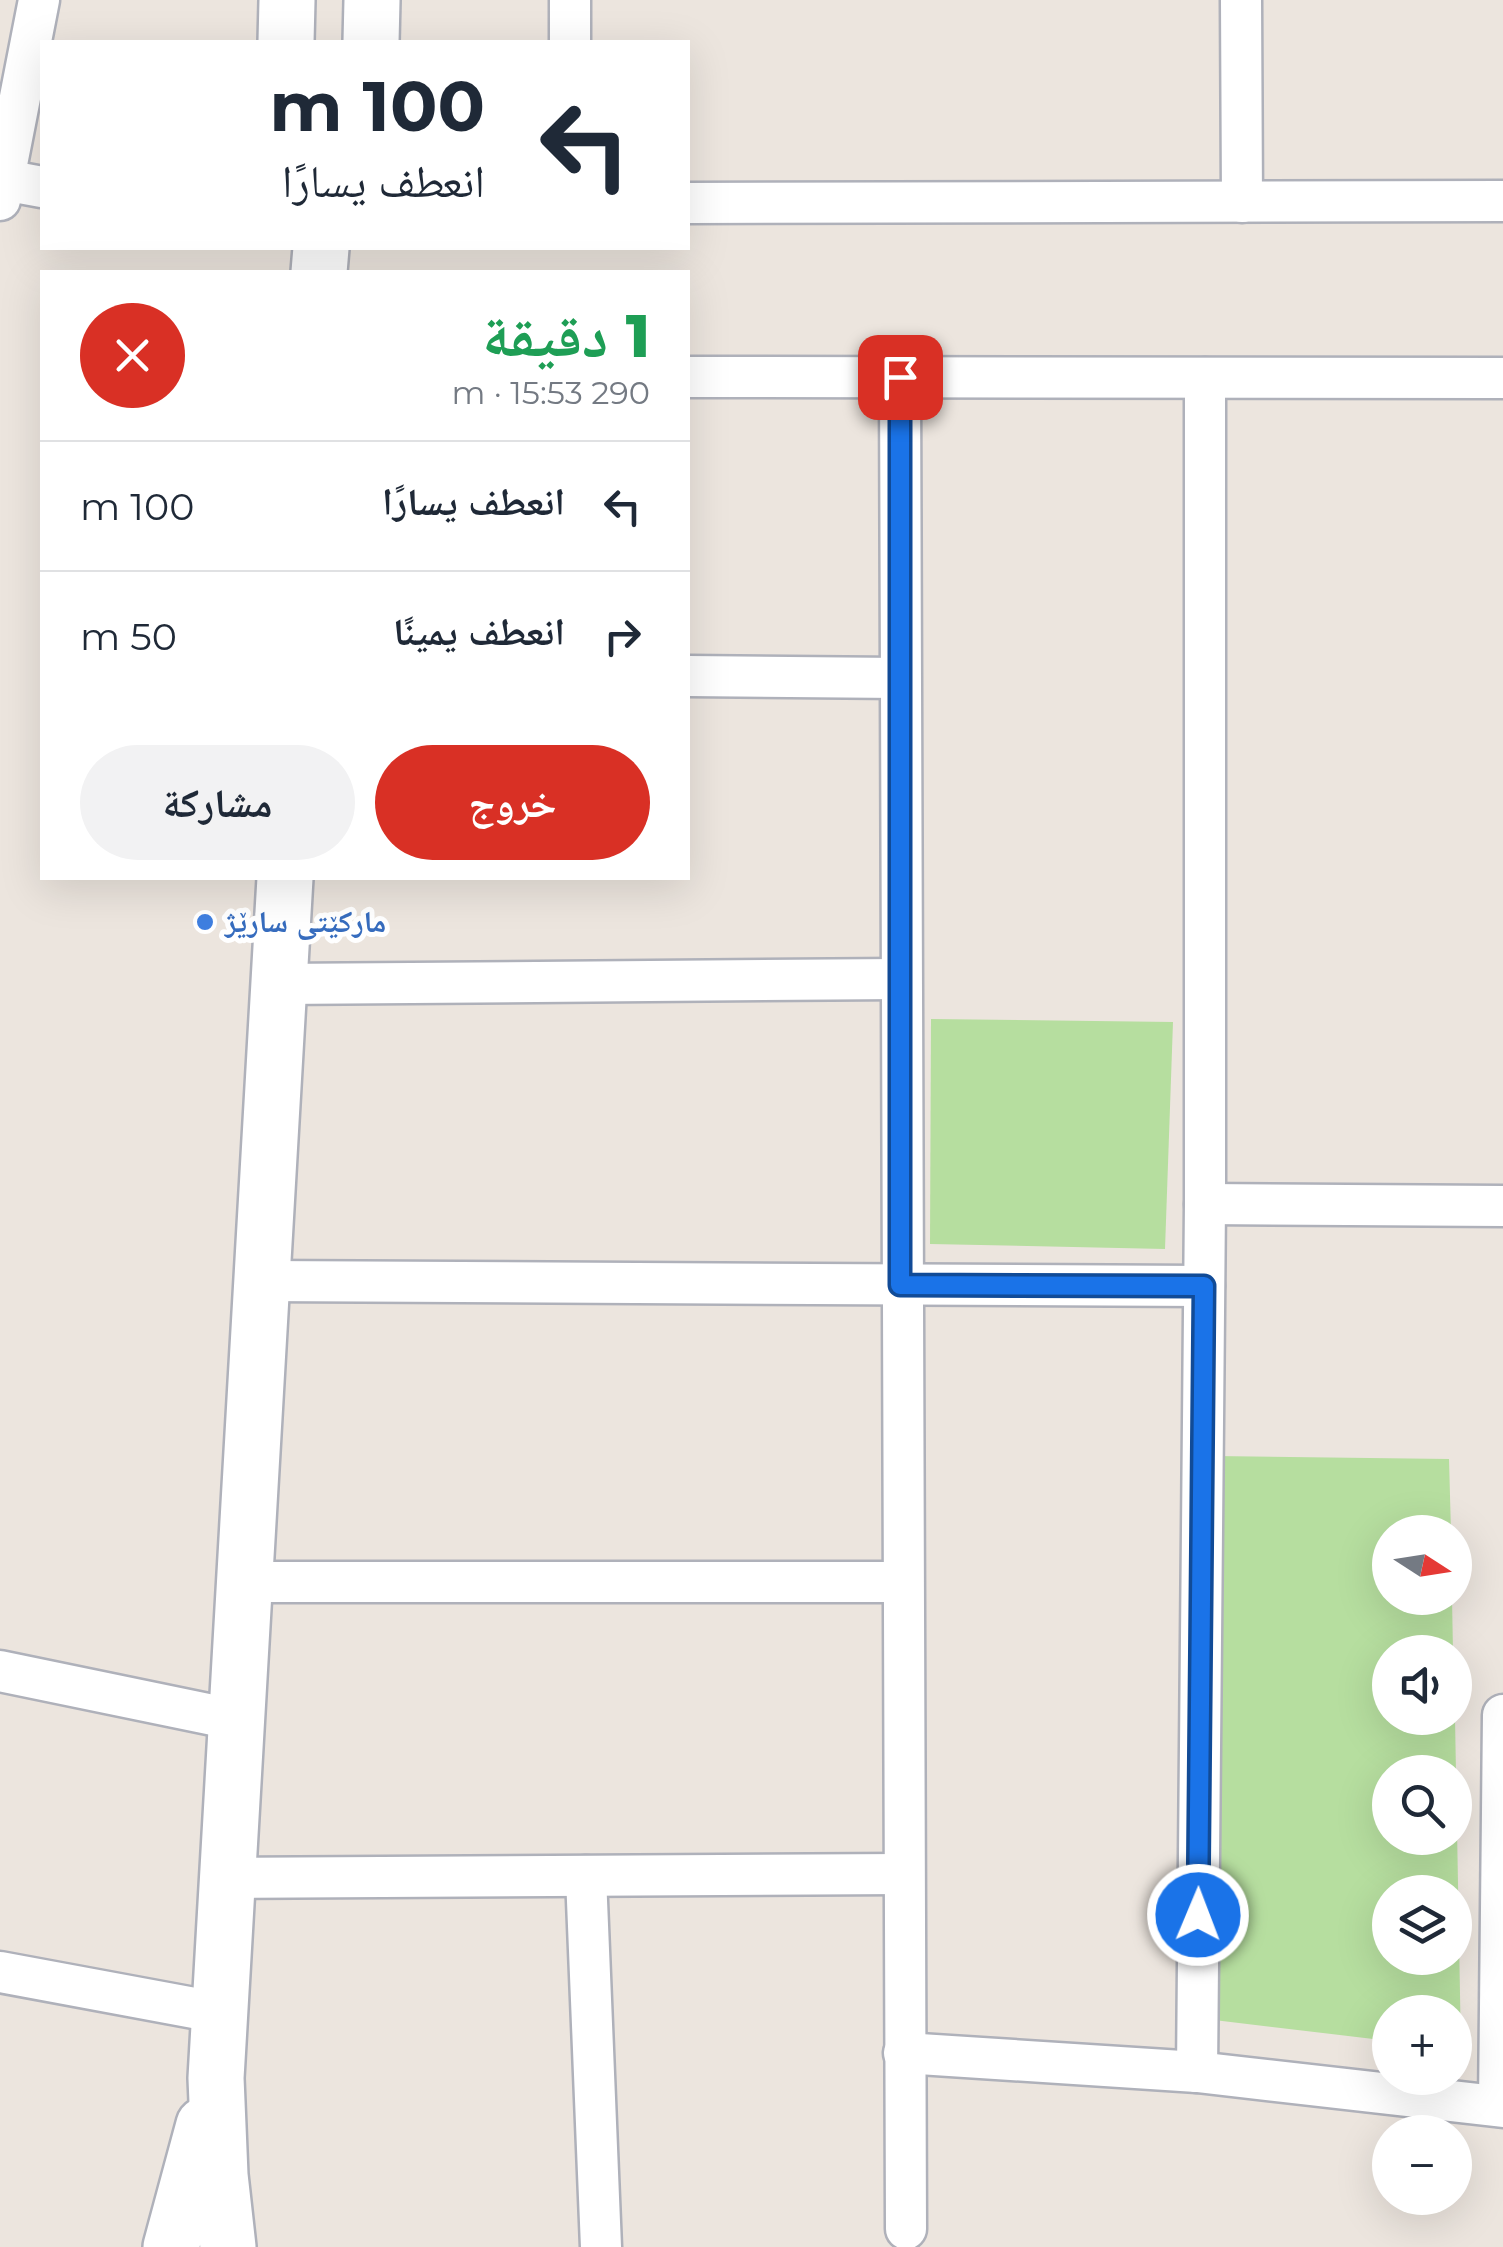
<!DOCTYPE html>
<html lang="ar">
<head>
<meta charset="utf-8">
<style>
  body { margin:0; font-family:Montserrat,"Noto Naskh Arabic",sans-serif; background:#f2f2f3; color:#1f2937; direction:rtl; height:100vh; display:flex; flex-direction:column; font-size:38px; white-space:nowrap }
  * { box-sizing:border-box; margin:0 }
  p { font-size:32px; color:#747a83 }
  .icon { flex:none; width:55px; height:55px; fill:none; stroke:currentColor; stroke-width:2; stroke-linecap:round; stroke-linejoin:round }
  .map { position:relative; flex:1; overflow:hidden; direction:ltr }
  .details { position:absolute; left:40px; top:270px; width:650px; height:610px; display:flex; flex-direction:column; background:#fff; border-radius:0px; box-shadow:0 10px 40px #0002; direction:rtl }
  .details>* { flex:none }
  .top-card { position:absolute; left:40px; top:40px; width:650px; height:210px; border-radius:0px; box-shadow:0 10px 40px #0002; direction:rtl; background:#fff; color:#1f2937; overflow:hidden }
  .needle { width:65px; rotate:102deg }
  .fabs { position:absolute; left:1372px; top:1515px; display:grid; gap:20px }
  .fabs a { display:grid; place-items:center; width:100px; height:100px; border-radius:50%; background:#fff; box-shadow:0 10px 40px #0002; font-size:50px }
  .pin { position:absolute; display:grid; place-items:center; width:85px; height:85px; color:#fff; margin:-42px; border-radius:20px; box-shadow:0 5px 15px #0006 }
  .me { position:absolute; width:110px; margin:-55px; rotate:1deg; stroke-linejoin:round; filter:drop-shadow(0 0 8px #0008) }
  .turn { display:flex; align-items:center; gap:35px; height:210px; padding:0 40px; font-size:45px }
  .turn .icon { width:130px; height:130px; stroke-width:2.5 }
  .turn b { display:block; font-size:70px; line-height:85px }
  .round { display:grid; place-items:center; flex:none; width:105px; height:105px; border-radius:52px; background:#f2f2f3 }
  .summary { display:flex; align-items:center; justify-content:space-between; height:170px; padding:0 40px }
  h1 { font-size:60px; font-weight:800; line-height:75px; color:#1e9e55 }
  .action { display:flex; gap:20px; margin-top:auto; padding:20px 40px }
  .action a { flex:1; height:115px; border-radius:60px; background:#d93025; color:#fff; font-size:40px; font-weight:800; line-height:115px; text-align:center }
  .action a+a { background:#f2f2f3; color:#1f2937 }
  ul { padding:0; list-style:none }
  li { display:flex; align-items:center; gap:30px; height:130px; padding:0 40px; border-top:2px solid #e0e1e3 }
  li div { flex:1 }
  li b { display:block; font-size:38px }
  li em { font-style:normal }
  .map>svg:first-child { display:block }
  .green { fill:#b6de9f; fill-rule:evenodd }
  .lines { fill:none; stroke-linecap:round; stroke-linejoin:round }
  .street-casing { stroke:#afb1ba; stroke-width:45 }
  .secondary-casing { stroke:#afb1ba; stroke-width:60 }
  .street { stroke:#fff; stroke-width:40 }
  .secondary { stroke:#fff; stroke-width:55 }
  .route-casing { stroke:#114b97; stroke-width:25 }
  .route { stroke:#1a73e8; stroke-width:18 }
  .shop-dot { fill:#3f7fe0; stroke:#fff; stroke-width:4 }
  .labels { text-anchor:middle; stroke-width:10; stroke-linejoin:round; paint-order:stroke }
  .shop-label { font-size:30px; font-weight:bold; fill:#366cbe; stroke:#fff; text-anchor:start }
</style>
</head>
<body>
<div class="map">
<svg width="1503" height="2247" viewBox="0 0 1503 2247">
  <rect width="100%" height="100%" fill="#ece5de"/>
  <!-- green -->
  <g class="green">
    <path d="M931,1019L1173,1022L1165,1249L930,1244Z"/>
    <path d="M1214,1456L1449,1459L1451,1532H1390V1598H1452L1453,1652H1390V1718H1455L1461,2049H1455V2012H1390V2041L1214,2020ZM1390,1772H1455V1838H1390ZM1390,1892H1455V1958H1390Z"/>
  </g>
  <g class="lines">
    <!-- street casing -->
    <g class="street-casing">
      <g id="street">
        <path d="M1241,0L1242,202"/>
        <path d="M570,42V0"/>
        <path d="M4,180L42,187"/>
        <path d="M0,200L39,0"/>
        <path d="M688,203L1503,201"/>
        <path d="M688,377L1503,378"/>
        <path d="M900,377L906,2229"/>
        <path d="M688,676L900,678"/>
        <path d="M279,984L900,979"/>
        <path d="M1205,1204L1503,1206"/>
        <path d="M262,1281L1204,1286"/>
        <path d="M245,1582H902"/>
        <path d="M0,1671L237,1720"/>
        <path d="M586,1876L601,2247"/>
        <path d="M229,1878L904,1874"/>
        <path d="M0,1972L221,2013"/>
        <path d="M904,2053L1197,2072L1503,2107"/>
        <path d="M1197,2072L1205,1204V378"/>
        <path d="M1499,2106L1503,1715"/>
      </g>
    </g>
    <!-- secondary casing -->
    <g class="secondary-casing">
      <g id="secondary">
        <path d="M286,42L287,0"/>
        <path d="M371,42L372,0"/>
        <path d="M319,272L321,248"/>
        <path d="M171,2247L204,2125"/>
        <path d="M228,2247L220,2175L216,2078L285,878"/>
      </g>
    </g>
    <!-- street -->
    <use href="#street" class="street"/>
    <!-- secondary -->
    <use href="#secondary" class="secondary"/>
  </g>
  <g class="lines">
    <!-- route casing -->
    <g class="route-casing">
      <path id="route" d="M900,377V1285L1204,1286L1198,1915"/>
    </g>
    <!-- route -->
    <use href="#route" class="route"/>
  </g>
  <!-- markers -->
  <circle class="shop-dot" cx="205" cy="922" r="10"/>
  <g class="labels">
    <!-- shop labels -->
    <g class="shop-label">
      <text x="225" y="932">مارکێتی سارێژ</text>
    </g>
  </g>
</svg>
<div class="fabs">
<a><svg class="needle" viewBox="-14 -14 28 28"><path d="M0-13l5 13h-10z" fill="#e53935"/><path d="M0 13l5-13h-10z" fill="#747a83"/></svg></a>
<a><svg class="icon" aria-label="sound" viewBox="0 0 24 24"><path d="M4 9h4l5-4v14l-5-4H4zM17 9q2 3 0 6"/></svg></a>
<a><svg class="icon" aria-label="search" viewBox="0 0 24 24"><circle cx="10" cy="10" r="6"/><path d="M15 15l6 6"/></svg></a>
<a><svg class="icon" aria-label="layers" viewBox="0 0 24 24"><path d="M12 4l9 5-9 5-9-5zM3 14l9 5 9-5"/></svg></a>
<a>+</a>
<a>−</a>
</div>
<div class="pin" style="left:900px;top:377px;background:#d93025"><svg class="icon" aria-label="arrive" viewBox="0 0 24 24"><path d="M6 21V4h12l-3 4 3 4H6"/></svg></div>
<svg class="me" style="left:1198px;top:1915px" viewBox="-20 -20 40 40"><circle r="17" fill="#1a73e8" stroke="#fff" stroke-width="3"/><path d="M0-11L8 9 0 5-8 9z" fill="#fff"/></svg>
<div class="top-card">
<div class="turn"><svg class="icon" aria-label="left" viewBox="0 0 24 24"><path d="M17 20v-9H6M10 6l-5 5 5 5"/></svg><div><b>100 m</b>انعطف يسارًا</div></div>
</div>
<section class="details">
<div class="summary"><div><h1>1 دقيقة</h1><p>290 m · 15:53</p></div><a class="round" style="background:#d93025;color:#fff"><svg class="icon" aria-label="close" viewBox="0 0 24 24"><path d="M6 6l12 12M18 6L6 18"/></svg></a></div>
<ul>
<li><svg class="icon" aria-label="left" viewBox="0 0 24 24"><path d="M17 20v-9H6M10 6l-5 5 5 5"/></svg><div><b>انعطف يسارًا</b></div><em>100 m</em></li>
<li><svg class="icon" aria-label="right" viewBox="0 0 24 24"><path d="M7 20v-9h11M14 6l5 5-5 5"/></svg><div><b>انعطف يمينًا</b></div><em>50 m</em></li>
</ul>
<div class="action"><a>خروج</a><a>مشاركة</a></div>
</section>
</div>
</body>
</html>
